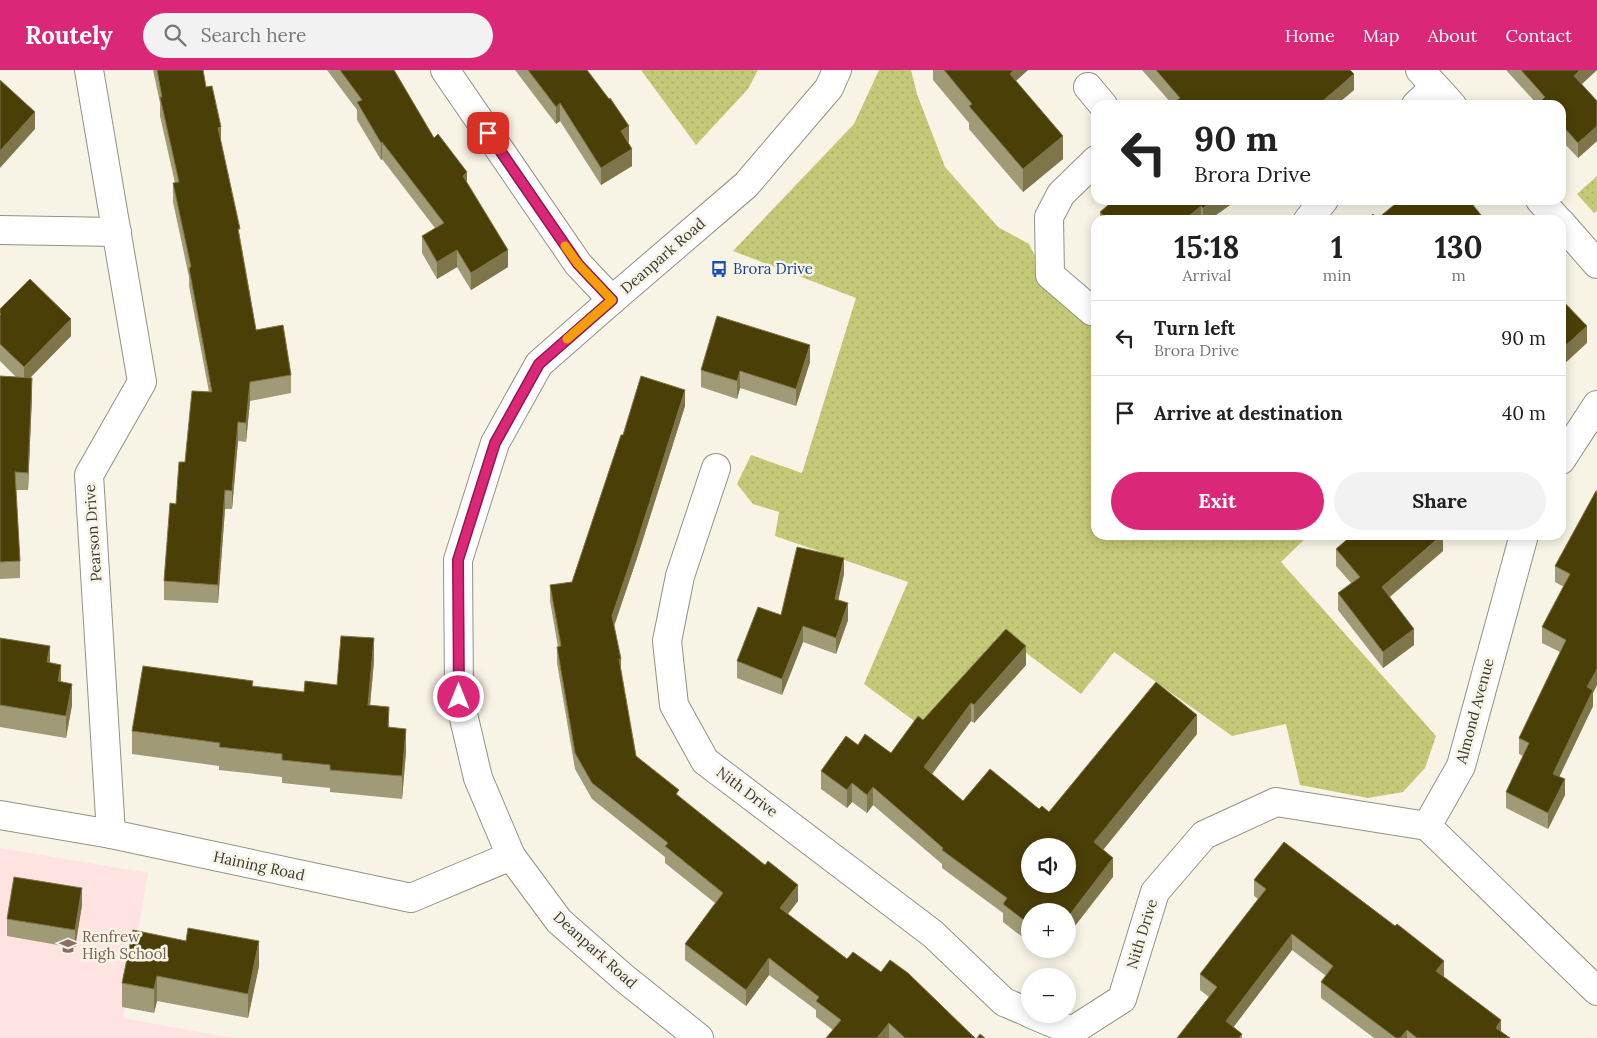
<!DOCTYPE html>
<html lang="en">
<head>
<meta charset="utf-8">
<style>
  body { margin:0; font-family:Lora,serif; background:#f2f2f2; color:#222; height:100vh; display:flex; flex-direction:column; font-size:19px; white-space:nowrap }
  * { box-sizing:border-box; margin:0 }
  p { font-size:16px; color:#767676 }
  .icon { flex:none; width:28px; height:28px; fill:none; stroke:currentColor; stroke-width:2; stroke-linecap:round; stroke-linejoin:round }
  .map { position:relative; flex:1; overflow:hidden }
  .side { position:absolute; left:1091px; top:145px; width:475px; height:325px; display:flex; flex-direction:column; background:#fff; border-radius:15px; box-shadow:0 2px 12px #0003 }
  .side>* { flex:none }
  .hud { position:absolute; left:1091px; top:30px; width:475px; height:105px; border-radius:15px; box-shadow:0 2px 12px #0003; background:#fff; color:#222; overflow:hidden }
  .tools { position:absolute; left:1021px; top:768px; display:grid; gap:10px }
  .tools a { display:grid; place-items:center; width:55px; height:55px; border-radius:50%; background:#fff; box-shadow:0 2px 12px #0003; font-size:25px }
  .pin { position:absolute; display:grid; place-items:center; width:42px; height:42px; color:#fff; margin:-21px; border-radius:10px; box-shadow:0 2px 8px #0006 }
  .me { position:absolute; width:55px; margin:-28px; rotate:0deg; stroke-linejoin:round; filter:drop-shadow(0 0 4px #0008) }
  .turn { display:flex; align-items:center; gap:18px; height:105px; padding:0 20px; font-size:22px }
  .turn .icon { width:65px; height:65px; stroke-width:2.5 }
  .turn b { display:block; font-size:35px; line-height:42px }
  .eta { display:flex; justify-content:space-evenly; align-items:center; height:85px; text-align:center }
  .eta b { font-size:30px; font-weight:700; line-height:35px }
  .action { display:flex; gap:10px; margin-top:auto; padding:10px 20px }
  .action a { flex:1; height:58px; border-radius:30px; background:#db2777; color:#fff; font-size:20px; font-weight:700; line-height:58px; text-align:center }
  .action a+a { background:#f2f2f2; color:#222 }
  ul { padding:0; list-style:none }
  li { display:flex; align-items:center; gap:15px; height:75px; padding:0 20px; border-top:1px solid #e0e0e0 }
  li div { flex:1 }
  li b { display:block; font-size:19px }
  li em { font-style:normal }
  header { display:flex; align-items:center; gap:30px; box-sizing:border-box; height:70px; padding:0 25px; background:#db2777; color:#fff }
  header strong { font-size:24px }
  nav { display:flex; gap:28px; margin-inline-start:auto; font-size:18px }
  .search { width:350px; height:45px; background:#f2f2f2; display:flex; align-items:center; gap:12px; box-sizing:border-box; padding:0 18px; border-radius:28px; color:#767676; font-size:19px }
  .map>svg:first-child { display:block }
  .education { fill:#fee3e0 }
  .green { fill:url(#green-dots) }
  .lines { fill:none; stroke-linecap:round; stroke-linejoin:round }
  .minor-casing { stroke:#949184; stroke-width:30 }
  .minor { stroke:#fff; stroke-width:28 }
  .wall { fill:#a09a76 }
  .shaded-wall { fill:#7e754a }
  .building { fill:#4a3f07; stroke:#7e754a; fill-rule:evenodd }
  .route-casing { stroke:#8e194d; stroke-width:12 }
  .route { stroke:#db2777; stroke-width:9 }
  .slow { stroke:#f59e0b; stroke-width:9 }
  .labels { text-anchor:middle; stroke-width:5; stroke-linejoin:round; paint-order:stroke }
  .street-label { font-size:15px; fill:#3b3a34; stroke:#f7f4e6 }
  .transit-label { font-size:15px; fill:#164399; stroke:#f7f4e6; text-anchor:start }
  .education-label { font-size:15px; fill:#785e54; stroke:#f7f4e6; text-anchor:start }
</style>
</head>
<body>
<header>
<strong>Routely</strong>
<div class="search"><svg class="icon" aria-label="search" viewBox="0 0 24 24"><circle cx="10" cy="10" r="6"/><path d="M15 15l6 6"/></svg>Search here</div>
<nav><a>Home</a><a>Map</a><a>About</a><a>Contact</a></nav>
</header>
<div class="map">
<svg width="1597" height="968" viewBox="0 0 1597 968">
  <defs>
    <pattern id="green-dots" width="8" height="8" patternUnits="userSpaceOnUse" patternTransform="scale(1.25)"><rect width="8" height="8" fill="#c3c976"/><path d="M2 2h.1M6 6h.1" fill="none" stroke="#a8ad67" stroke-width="1.8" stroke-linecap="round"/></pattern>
  </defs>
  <rect width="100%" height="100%" fill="#f7f4e6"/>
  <!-- education -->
  <path class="education" d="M0,778L148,803L123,948L232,968H0Z"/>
  <!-- green -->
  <g class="green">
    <path d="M641,0H758L748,19L696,75Z"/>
    <path d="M879,0H911L917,24L945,97L998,157L1029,174L1047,210L1094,249L1095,269H1096V465H1309L1281,492L1436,666L1425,698L1403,722L1368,728L1300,715L1286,654L1232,666L1114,582L1081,624L1001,564L932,664L864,614L908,512L775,466L779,442L753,434L737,414L751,385L802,403L856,228L733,181L854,54Z"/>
    <path d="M1597,106V141L1594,143L1577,124Z"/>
  </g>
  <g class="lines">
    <!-- minor casing -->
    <g class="minor-casing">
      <g id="minor">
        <path d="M89,0L142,312L89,405L111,764"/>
        <path d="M445,0L578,194L612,230"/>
        <path d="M1420,0L1452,35"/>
        <path d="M1088,17L1103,35"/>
        <path d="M1416,35L1435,17"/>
        <path d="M1096,90L1061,124L1049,147L1050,205L1092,241H1096"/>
        <path d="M1540,130L1558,150"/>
        <path d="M1308,150L1324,130"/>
        <path d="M1561,153L1597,194"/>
        <path d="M0,160L117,162"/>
        <path d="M1561,390L1597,335"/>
        <path d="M716,398L680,506L667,571L674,635L705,691L933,864L1004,932L1030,943"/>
        <path d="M1524,465L1461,696L1427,756L1597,921"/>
        <path d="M0,745L111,764L411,828L511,786"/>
        <path d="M1031,944L1072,961L1122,929L1155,822L1204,765L1276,732L1427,756"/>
        <path d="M699,968L624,908L559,851L511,786L478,708L459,627L458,490L495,373L539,294L612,230L746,115L829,18L837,0"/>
      </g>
    </g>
    <!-- minor -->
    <use href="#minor" class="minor"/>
  </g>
  <!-- wall -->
  <g class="wall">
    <path d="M153,0H203L206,17L221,72L240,167L256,260L291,305V323L250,331L246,372L238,371L232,439H225L218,533L164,530V511L176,434L185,392L209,322L189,216V207L173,132V113H175L160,46V33Z"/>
    <path d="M327,0H394L434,68L467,113L508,197L471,220L457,197L437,209L422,183V166L435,158L382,89L381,90L357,50V40Z"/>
    <path d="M515,0H587L629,73L632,96L601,115L560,51L556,54Z"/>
    <path d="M933,0H1028L1016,11L1063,89L1023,122L969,59V53L933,10Z"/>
    <path d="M1142,0H1350L1354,20L1336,35H1170L1172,34Z"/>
    <path d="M1506,0H1597L1582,14L1597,31V71L1578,88L1561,70V35H1538Z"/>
    <path d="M1134,130H1237L1209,150H1100V142L1130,134Z"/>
    <path d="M0,239L71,266L30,308L32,325L28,420H16L20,491V508L0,509V306L16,307L0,291Z"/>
    <path d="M810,292L796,336L740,318L737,329L701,317V300Z"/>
    <path d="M685,336L637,488L614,556L621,604L636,686L679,726L798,831L788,844L847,889L881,902L975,968H826L833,960L816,947V940L769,905L746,936L685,890V874L715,833L665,793V787L592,729L575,699L557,593V577H558L550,531V515L572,512L623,365Z"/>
    <path d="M1597,421V615L1593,623V636L1559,707L1565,725L1548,759L1506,738V722L1523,686L1519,684V668L1560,582L1542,573V557L1564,517L1555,512V496Z"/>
    <path d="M1346,465H1443V481L1390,527L1414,575L1383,598L1338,540V523L1351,513L1336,496V479L1346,470Z"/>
    <path d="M844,504L838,530L848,550L836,584L803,572L782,625L737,608V591L781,545Z"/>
    <path d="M0,568L50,593L61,612L72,635L66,668L0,657Z"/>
    <path d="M374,591L370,635L389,658L406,682L402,729L330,722V718L282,713V707L219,700V696L132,684V661L337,615Z"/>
    <path d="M1026,595L974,653L971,651L932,704L963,731L1039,739L1049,742L1197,664L1103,780L1113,807L1030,841V873L1003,852V843L942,798V794L873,735L867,743L852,732L847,738L821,719V701L858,675L891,683L923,650Z"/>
    <path d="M1284,772L1395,856L1397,854L1444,891V907L1501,950V962L1510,968H1374L1321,928V912L1326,906L1292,880L1233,957L1242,964V968H1177L1209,927L1200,920V904L1258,829L1254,826V810Z"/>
    <path d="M82,835L75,878L7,866V849Z"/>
    <path d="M186,871L259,896L248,948L157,931L154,943L122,937V913Z"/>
    <path d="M1038,879H1057L1050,888Z"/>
  </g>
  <!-- shaded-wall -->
  <g class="shaded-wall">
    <path d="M1008,0H1028L1013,13Z"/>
    <path d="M1580,0H1597L1574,21V6Z"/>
    <path d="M1354,4V20L1336,35H1318Z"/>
    <path d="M560,33V51L556,54V37Z"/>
    <path d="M35,42V59L0,98V81Z"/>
    <path d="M629,56V73L621,61Z"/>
    <path d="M1597,56V71L1578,88V73Z"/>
    <path d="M221,57V76L218,58Z"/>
    <path d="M1063,66V89L1023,122V99Z"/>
    <path d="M382,72V89L381,90V73Z"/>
    <path d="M632,79V96L601,115V98Z"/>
    <path d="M467,102V120L463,106Z"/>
    <path d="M1214,130H1237L1209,150H1203V138Z"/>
    <path d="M1201,136V150H1184Z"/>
    <path d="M1481,145V150H1474Z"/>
    <path d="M457,180V197L437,209V192Z"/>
    <path d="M508,180V197L471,220V203Z"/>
    <path d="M71,249V266L24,314V297Z"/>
    <path d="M1587,256V273L1561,297V280Z"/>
    <path d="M810,275V292L796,336V319Z"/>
    <path d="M740,301V318L737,329V311Z"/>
    <path d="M32,308V325L28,420V403Z"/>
    <path d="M250,312V331L246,372V353Z"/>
    <path d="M685,320V336L637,488L612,562V546Z"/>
    <path d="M238,352V371L232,439V421Z"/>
    <path d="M225,420V439L218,533V515Z"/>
    <path d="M1443,465V481L1382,533V517Z"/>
    <path d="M844,488V504L835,545V529Z"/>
    <path d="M848,533V550L836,584V568Z"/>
    <path d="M803,556V572L782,625V609Z"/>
    <path d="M1414,559V575L1383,598V582Z"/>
    <path d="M374,568V591L368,657V635Z"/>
    <path d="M50,576V597L47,592Z"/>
    <path d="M1026,576V595L974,653V635Z"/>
    <path d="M619,589H621V605Z"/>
    <path d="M61,595V617L58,611Z"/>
    <path d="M1597,599V615L1593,623V636L1553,720V704L1587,617Z"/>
    <path d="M72,614V635L66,668V646Z"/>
    <path d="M971,633V651L924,715V697Z"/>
    <path d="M389,637V660L388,657Z"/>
    <path d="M1197,645V664L1094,791V772Z"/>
    <path d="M406,659V682L402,729V706Z"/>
    <path d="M1565,709V725L1548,759V743Z"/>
    <path d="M852,713V732L847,738V720Z"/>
    <path d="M873,717V735L867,743V725Z"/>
    <path d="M1113,788V807L1068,865V847Z"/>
    <path d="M798,815V831L780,854V838Z"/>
    <path d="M82,818V835L75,878V860Z"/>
    <path d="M1292,864V880L1226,967V951Z"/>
    <path d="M259,871V896L248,948V924Z"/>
    <path d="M1050,879H1057L1050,888Z"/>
    <path d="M769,888V905L746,936V920Z"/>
    <path d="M1444,891V907L1436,901Z"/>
    <path d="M157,906V931L154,943V919Z"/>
    <path d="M1501,950V967L1496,958Z"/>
    <path d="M889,953V968H877Z"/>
    <path d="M1407,960V968H1400Z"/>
  </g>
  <!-- building -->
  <g class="building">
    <path d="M157,0H203L206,17L212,16L221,57L218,58L240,159H238L256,260L283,255L291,305L250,312L246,353L238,352L232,421L225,420L218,515L164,511L170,433L176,434L179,392H185L192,321L212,322L189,198L191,197L173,113L179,112L160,27H162Z"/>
    <path d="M340,0H394L434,68L438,64L467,102L463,106L508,180L471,203L457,180L437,192L422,166L444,153L382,72L381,73L357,32L362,30Z"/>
    <path d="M528,0H587L609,29L610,28L629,56L621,61L632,79L601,98L560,33L556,37Z"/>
    <path d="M944,0H1012L1013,1L1010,4L1063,66L1023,99L969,36L972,34Z"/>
    <path d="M1156,0H1350L1354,4L1318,35H1170L1180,28Z"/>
    <path d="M1521,0H1580L1574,6L1597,31V56L1578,73L1561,54V35H1544L1541,31L1545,27Z"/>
    <path d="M0,10L35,42L0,81Z"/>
    <path d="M1114,130H1126L1130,134L1134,130H1214L1203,138L1201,136L1184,150H1107L1100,142Z"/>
    <path d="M1400,130H1469L1481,145L1474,150H1366L1373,144L1377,149Z"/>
    <path d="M30,209L71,249L24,297L0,274V245L1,244L0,243V239Z"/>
    <path d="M1561,229L1587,256L1561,280Z"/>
    <path d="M717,246L810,275L796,319L740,301L737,311L701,300Z"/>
    <path d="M0,306L32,308L28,403L15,402L20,491L0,492Z"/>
    <path d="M641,306L685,320L637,472L612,546L621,589H619L636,686L679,720L676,724L765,795L768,791L798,815L780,838L847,889L853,882L881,902L890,890L908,903L975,968H905L889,953L877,968H826L841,950L816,931L819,927L769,888L746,920L685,874L723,823L665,776L668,773L592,713L575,683L557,577L561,576L550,515L572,512L621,365H623Z"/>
    <path d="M1596,421H1597V599L1587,617L1593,620L1553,704L1565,709L1548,743L1506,722L1529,673L1519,668L1566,570L1542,557L1570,504L1555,496Z"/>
    <path d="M1349,465H1442L1382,517L1414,559L1383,582L1338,523L1360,507L1336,479L1350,467Z"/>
    <path d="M797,477L844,488L835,529L848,533L836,568L803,556L782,609L737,591L758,537L781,545Z"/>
    <path d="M1006,559L1026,576L974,635L971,633L924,697L963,731L990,699L1039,739L1042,736L1049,742L1156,612L1197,645L1094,772L1113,788L1068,847V841H1030V855L1003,834L1007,828L942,780L943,778L873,717L867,725L852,713L847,720L821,701L846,666L858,675L865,664L891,683L918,646L923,650ZM1030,776H1068V814H1030Z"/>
    <path d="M341,566L374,568L368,635L389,637L388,657L406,659L402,706L330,700V695L282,690V684L219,677L220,673L132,661L143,596L253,611L252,616L304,622L305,611L337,615Z"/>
    <path d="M0,568L50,576L47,592L61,595L58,611L72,614L66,646L0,635Z"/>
    <path d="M1284,772L1395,856L1397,854L1444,891L1436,901L1501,950L1496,958L1510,968H1417L1407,960L1400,968H1396L1321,912L1333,896L1292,864L1226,951L1242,964L1239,968H1177L1217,917L1200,904L1266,819L1254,810Z"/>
    <path d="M14,807L82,818L75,860L7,849Z"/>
    <path d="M188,858L259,871L248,924L157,906L154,919L122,913L133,860L186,871Z"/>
    <path d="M980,964L985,968H977Z"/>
  </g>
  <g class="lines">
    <!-- route casing -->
    <g class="route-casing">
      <path id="route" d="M459,627L458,490L495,373L539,294L612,230L578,194L488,63"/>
    </g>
    <!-- route -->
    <use href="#route" class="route"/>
    <!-- slow -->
    <path class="slow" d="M565,176L578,194L612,230L567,269"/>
  </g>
  <!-- icons -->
  <defs>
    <g id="bus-bare" transform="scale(1.35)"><path d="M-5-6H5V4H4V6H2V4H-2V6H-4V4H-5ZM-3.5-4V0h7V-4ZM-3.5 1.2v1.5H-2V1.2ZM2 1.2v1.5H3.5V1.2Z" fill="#1a4fb4" stroke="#f7f4e6" stroke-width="2.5" paint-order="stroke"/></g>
    <g id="school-bare" transform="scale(1.35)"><path d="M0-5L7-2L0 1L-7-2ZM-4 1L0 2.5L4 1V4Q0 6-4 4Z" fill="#8d6e63" stroke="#f7f4e6" stroke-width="2.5" paint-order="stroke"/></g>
  </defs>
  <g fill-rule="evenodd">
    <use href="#bus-bare" x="719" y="199"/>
    <use href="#school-bare" x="68" y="876"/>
  </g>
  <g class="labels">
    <!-- street labels -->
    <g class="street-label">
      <text transform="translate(663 186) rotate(-41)" y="5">Deanpark Road</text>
      <text transform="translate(93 463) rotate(-94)" y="5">Pearson Drive</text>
      <text transform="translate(1475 641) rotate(-75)" y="5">Almond Avenue</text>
      <text transform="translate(747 722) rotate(37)" y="5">Nith Drive</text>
      <text transform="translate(259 796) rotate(12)" y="5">Haining Road</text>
      <text transform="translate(1142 864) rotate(-73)" y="5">Nith Drive</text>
      <text transform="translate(595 880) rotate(42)" y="5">Deanpark Road</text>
    </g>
    <!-- transit labels -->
    <g class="transit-label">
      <text x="733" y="204">Brora Drive</text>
    </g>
    <!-- education labels -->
    <g class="education-label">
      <text x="82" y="872">Renfrew<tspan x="82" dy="17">High School</tspan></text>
    </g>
  </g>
</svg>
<div class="tools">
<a><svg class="icon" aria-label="sound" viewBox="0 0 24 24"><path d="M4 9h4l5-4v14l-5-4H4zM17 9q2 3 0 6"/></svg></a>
<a>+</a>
<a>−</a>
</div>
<div class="pin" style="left:488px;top:63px;background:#d93025"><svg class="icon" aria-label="arrive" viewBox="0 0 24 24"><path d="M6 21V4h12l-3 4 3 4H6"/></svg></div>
<svg class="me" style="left:459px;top:627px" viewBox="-20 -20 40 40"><circle r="17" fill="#db2777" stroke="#fff" stroke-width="3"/><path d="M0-11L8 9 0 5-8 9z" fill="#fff"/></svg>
<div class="hud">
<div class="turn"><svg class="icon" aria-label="left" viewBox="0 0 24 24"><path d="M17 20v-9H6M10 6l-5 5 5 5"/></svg><div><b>90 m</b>Brora Drive</div></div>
</div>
<section class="side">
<div class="eta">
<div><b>15:18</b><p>Arrival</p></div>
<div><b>1</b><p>min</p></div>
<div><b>130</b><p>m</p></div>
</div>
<ul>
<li><svg class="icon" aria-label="left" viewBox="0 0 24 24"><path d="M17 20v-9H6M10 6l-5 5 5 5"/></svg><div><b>Turn left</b><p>Brora Drive</p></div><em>90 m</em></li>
<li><svg class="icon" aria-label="arrive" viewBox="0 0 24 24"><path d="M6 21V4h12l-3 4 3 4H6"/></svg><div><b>Arrive at destination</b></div><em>40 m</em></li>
</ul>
<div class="action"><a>Exit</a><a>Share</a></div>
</section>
</div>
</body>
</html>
